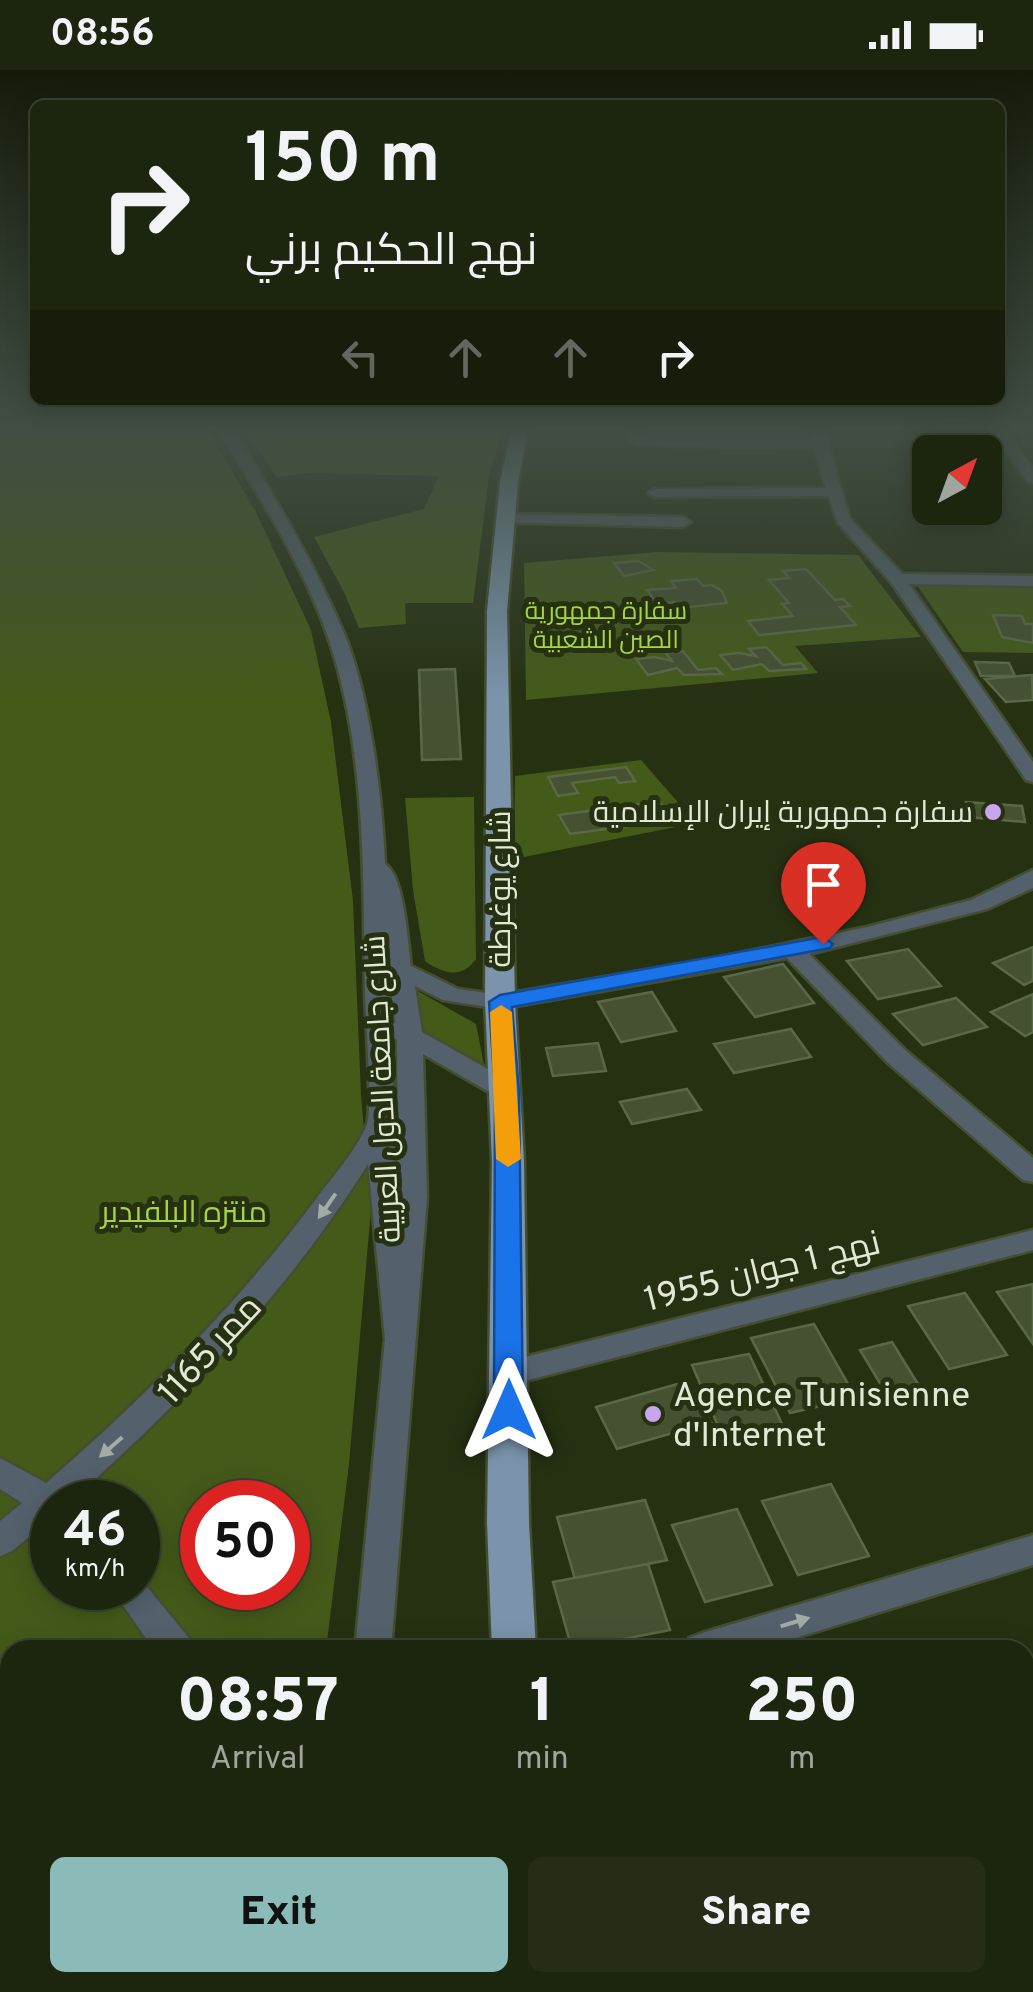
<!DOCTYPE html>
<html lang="en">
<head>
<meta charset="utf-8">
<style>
  body { margin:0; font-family:Overpass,Cairo,sans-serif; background:#252d17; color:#f1f3f6; height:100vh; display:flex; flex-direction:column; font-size:38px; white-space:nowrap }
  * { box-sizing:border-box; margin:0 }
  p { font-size:32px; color:#a0a59e }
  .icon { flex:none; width:55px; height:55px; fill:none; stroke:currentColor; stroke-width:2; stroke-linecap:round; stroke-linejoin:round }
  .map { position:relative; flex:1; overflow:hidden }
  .sheet { position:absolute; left:0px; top:1570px; width:1035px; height:352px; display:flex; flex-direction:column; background:#1c250e; border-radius:30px 30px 0 0; box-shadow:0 5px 25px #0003,0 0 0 2px #3a422e }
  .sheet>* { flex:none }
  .top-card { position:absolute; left:30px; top:30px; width:975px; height:305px; border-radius:15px; box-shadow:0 5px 25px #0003,0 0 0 2px #3a422e; background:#1c250e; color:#f1f3f6; overflow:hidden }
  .needle { width:65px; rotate:41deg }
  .controls { position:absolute; left:912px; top:365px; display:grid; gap:20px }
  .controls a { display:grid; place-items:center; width:90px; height:90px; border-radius:15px; background:#1c250e; box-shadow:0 5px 25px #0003,0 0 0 2px #3a422e; font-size:50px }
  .speed { position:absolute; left:30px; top:1410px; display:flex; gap:20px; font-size:50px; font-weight:700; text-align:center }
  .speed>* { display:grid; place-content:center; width:130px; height:130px; border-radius:50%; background:#1c250e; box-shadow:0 5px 25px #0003,0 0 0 2px #3a422e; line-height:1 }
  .speed small { font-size:25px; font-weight:400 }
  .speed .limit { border:15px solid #d22; background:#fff; color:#111 }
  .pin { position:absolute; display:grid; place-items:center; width:85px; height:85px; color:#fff; margin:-102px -42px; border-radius:50% 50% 50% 0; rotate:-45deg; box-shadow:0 0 10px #0007 }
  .pin .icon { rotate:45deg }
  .me { position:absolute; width:110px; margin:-55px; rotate:0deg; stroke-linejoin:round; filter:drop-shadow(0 0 8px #0008) }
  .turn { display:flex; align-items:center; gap:35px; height:210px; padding:0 50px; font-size:45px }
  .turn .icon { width:130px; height:130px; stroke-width:2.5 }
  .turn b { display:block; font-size:70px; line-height:85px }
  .lanes { display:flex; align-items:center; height:95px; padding:0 50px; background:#0003; justify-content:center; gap:50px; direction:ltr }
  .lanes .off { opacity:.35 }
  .eta { display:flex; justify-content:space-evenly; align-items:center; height:170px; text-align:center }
  .eta b { font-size:60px; font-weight:800; line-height:70px }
  .cta { display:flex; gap:20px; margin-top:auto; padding:20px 50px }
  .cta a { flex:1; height:115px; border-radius:15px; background:#8bbbb9; color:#111; font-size:40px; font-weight:800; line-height:115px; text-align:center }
  .cta a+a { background:#252d17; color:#f1f3f6 }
  .status { display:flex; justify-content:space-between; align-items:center; height:70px; padding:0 50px; background:#1c250e; direction:ltr }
  .status svg { height:28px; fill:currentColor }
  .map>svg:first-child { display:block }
  .green { fill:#445a19; fill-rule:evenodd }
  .building { fill:#455131; stroke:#5b6847; stroke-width:2.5 }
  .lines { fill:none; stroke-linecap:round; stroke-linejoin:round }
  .minor-casing { stroke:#444e31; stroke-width:5 }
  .major-casing { stroke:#444e31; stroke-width:5 }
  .minor { fill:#54616c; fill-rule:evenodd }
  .major { fill:#7b94ab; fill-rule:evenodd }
  .oneway { fill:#a2aca6 }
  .route { fill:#1a73e8; stroke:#114b97; stroke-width:2.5 }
  .slow { fill:#f59e0b }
  .poi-dot { fill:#c8a5ef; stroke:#263112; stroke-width:4 }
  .labels { text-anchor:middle; stroke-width:10; stroke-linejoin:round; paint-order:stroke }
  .far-park-label { font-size:25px; fill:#a7d546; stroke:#263112 }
  .poi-label { font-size:30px; fill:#e1e9d6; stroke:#263112; text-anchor:end }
  .street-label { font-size:30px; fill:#e1e9d6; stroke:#263112 }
  .park-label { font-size:30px; fill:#a7d546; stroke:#263112 }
  .near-street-label { font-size:35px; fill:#e1e9d6; stroke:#263112 }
  .near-poi-label { font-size:35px; fill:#e1e9d6; stroke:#263112; text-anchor:start }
</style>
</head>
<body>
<div class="status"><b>08:56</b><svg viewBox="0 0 49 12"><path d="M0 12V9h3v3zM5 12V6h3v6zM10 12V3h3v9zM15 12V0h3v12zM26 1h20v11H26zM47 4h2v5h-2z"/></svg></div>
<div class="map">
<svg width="1033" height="1922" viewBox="0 0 1033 1922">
  <rect width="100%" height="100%" fill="#263112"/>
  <!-- green -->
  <g class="green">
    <path d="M0,359H207L255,440L311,560L331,652L353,831L361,1026L371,1139L349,1394L326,1580H10V1912L285,1913L284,1922H0ZM52,1432H138V1518H52ZM202,1432H288V1518H202Z"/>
    <path d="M243,359H503L489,406L473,533H405L406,554L359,558L345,524L314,467L424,439L439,406L310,403L277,407Z"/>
    <path d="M658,482L858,485L921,567L795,576L818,603L526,630L524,493Z"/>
    <path d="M919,512L1033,514V583L963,582L917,515Z"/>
    <path d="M641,690L696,753L514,789L515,706Z"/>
    <path d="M474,727L476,889C462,909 443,904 425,891L413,820L405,728Z"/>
    <path d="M416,920L476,954L484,995L420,960Z"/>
  </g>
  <!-- building -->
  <g class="building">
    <path d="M639,491L653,500L624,506L614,493Z"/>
    <path d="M806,499L835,530L843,529L850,536L840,537L856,555L759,565L748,551L793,546L782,534L789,533L769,510L789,508L783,501Z"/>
    <path d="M697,509L703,516L712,515L722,521L727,533L679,538L675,532L657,534L647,520L676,518L671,511Z"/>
    <path d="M993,545L1022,546L1025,554H1033V573L1002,567Z"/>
    <path d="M766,577L783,595L801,593L806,599L769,601L762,594L733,600L720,585L739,583L756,586L749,579Z"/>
    <path d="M683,581L698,600L716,598L722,604L684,605L677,598L648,605L636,589L655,587L672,591L666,583Z"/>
    <path d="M975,592L1009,593L1015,606H981Z"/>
    <path d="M455,599L461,689L422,690L419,600Z"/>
    <path d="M1032,605L1033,630L1006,632L985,609Z"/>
    <path d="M626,697L635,711L619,713L615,707L572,713L578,723L558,726L548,707Z"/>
    <path d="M659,731L671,750L570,764L559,745Z"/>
    <path d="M966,732L1022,736L1025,752L968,747Z"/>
    <path d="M1033,877V911L1024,915L993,893Z"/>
    <path d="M908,879L941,916L878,929L847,891Z"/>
    <path d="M783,894L814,933L755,947L724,907Z"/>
    <path d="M652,922L676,961L621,972L598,932Z"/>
    <path d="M1033,924V962L1025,966L991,942Z"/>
    <path d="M956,928L987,957L923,975L893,944Z"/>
    <path d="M791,959L811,987L734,1003L714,974Z"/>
    <path d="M598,973L606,1001L553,1006L546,978Z"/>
    <path d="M687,1019L701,1040L632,1054L620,1032Z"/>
    <path d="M1033,1214V1274L997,1222Z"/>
    <path d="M965,1223L1007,1285L949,1299L908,1236Z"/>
    <path d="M814,1254L856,1328L790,1343L751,1268Z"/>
    <path d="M892,1272L926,1327L893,1335L860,1280Z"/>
    <path d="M749,1284L784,1358L724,1370L692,1295Z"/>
    <path d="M688,1311L711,1352L617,1379L596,1337Z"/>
    <path d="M831,1414L869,1486L798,1505L762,1431Z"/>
    <path d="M645,1430L667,1490L575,1509L557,1447Z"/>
    <path d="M737,1439L772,1515L705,1532L672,1455Z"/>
    <path d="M648,1494L670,1560L572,1579L553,1512Z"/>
    <path d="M627,1912H746L750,1922H630Z"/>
  </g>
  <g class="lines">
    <!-- minor casing -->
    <g class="minor-casing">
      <g id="minor">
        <path d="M219,359H233C273,425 313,490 343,561C370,624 382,726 385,794C404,805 408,872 411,896L458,919L500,925L711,889L867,857L971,830L1033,800V818L987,839L809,884L905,980L1033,1088V1112L1023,1110L887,992L787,888L500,939L443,930L415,916L422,962L516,1015L520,1021L516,1027H498L423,984L427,1127L391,1580H355L385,1269L368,1094C287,1223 183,1331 70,1432H52V1448L12,1481L0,1486V1451L22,1433L0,1419V1388L46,1413C145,1327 237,1235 316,1129C332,1107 357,1080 367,1054C373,1037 365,943 365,918C363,802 366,678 328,567C303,493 258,426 219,359ZM389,903L395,953L391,954ZM391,966L397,970L398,1137L397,1129Z"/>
        <path d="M631,359H645V367L812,370L809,359H823L850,449L902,504L1033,506V516L909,514L1033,692V712L1026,710L891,512L838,453L829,426L655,427L648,423L655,419L826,418L815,378L638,375L631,371Z"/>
        <path d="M988,359H1002L1033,398V412L1028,411Z"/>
        <path d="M505,444L683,447L691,452L683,457L500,452L497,449Z"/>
        <path d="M1033,1160V1180L509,1315L498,1312L493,1303L498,1294L509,1291Z"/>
        <path d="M1033,1465V1495L756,1580H684L689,1568L702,1563Z"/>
        <path d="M138,1506L189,1568L194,1580H154L111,1518H138Z"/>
        <path d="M0,1637L10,1639V1675L0,1673Z"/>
        <path d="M318,1912H361V1922H317Z"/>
      </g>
    </g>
    <!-- major casing -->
    <g class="major-casing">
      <g id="major">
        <path d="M512,359H528L518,412L507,541L515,932L524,1091L529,1453L536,1580H492L487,1453L492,1091L485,932L487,541L500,412Z"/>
        <path d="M518,1912H570L572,1922H520Z"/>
      </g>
    </g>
    <!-- minor -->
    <use href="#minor" class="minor"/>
    <!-- major -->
    <use href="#major" class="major"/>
  </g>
  <!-- one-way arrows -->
  <defs><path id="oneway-solid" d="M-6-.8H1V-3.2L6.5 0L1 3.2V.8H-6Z" transform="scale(2.5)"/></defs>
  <g class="oneway">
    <use href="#oneway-solid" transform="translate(327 1136) rotate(125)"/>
    <use href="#oneway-solid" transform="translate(111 1377) rotate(139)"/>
    <use href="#oneway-solid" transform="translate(795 1552) rotate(-17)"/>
  </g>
  <!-- sky -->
  <linearGradient id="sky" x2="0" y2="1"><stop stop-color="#151b0a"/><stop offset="0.57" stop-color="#414e44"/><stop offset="1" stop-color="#414e44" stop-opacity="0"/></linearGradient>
  <rect width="1033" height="628" fill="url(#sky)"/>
  <!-- route -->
  <path class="route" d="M823,867L833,874L830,878L512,937L519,1021L523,1340L519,1348L509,1352L498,1348L494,1340L495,1021L489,932L500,925Z"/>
  <!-- slow -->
  <path class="slow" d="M501,935L512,942L521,1089L508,1097L496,1089L490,942Z"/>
  <!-- markers -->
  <g class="poi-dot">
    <circle cx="993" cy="742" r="10"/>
    <circle cx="653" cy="1344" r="10"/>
  </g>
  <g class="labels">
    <!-- far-park labels -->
    <g class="far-park-label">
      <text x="606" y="549">سفارة جمهورية<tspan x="606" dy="29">الصين الشعبية</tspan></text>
    </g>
    <!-- poi labels -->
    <g class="poi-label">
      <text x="973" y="752">سفارة جمهورية إيران الإسلامية</text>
    </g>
    <!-- street labels -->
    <g class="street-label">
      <text transform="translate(500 819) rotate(-90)" y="10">شارع يوغرطة</text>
      <text transform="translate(382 1019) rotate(-93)" y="10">شارع جامعة الدول العربية</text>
    </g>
    <!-- park labels -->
    <g class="park-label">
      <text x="184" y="1152">منتزه البلفيدير</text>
    </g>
    <!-- near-street labels -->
    <g class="near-street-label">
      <text transform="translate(762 1200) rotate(-14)" y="12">نهج 1 جوان 1955</text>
      <text transform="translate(209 1279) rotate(-47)" y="12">ممر 1165</text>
    </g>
    <!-- near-poi labels -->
    <g class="near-poi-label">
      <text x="673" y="1336">Agence Tunisienne<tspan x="673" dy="40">d'Internet</tspan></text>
    </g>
  </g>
</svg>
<div class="controls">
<a><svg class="needle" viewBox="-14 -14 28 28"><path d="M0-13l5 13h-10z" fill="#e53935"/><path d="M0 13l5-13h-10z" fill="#a0a59e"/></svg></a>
</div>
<div class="speed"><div>46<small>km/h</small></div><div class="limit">50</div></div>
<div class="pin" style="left:823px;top:874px;background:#d93025"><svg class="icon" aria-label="arrive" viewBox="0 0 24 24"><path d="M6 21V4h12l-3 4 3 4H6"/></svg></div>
<svg class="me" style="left:509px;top:1340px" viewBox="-20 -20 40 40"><path d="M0-17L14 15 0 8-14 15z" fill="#1a73e8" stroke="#fff" stroke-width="4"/></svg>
<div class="top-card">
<div class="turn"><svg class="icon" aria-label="right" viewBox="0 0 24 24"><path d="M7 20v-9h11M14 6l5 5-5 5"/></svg><div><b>150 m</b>نهج الحكيم برني</div></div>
<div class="lanes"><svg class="icon off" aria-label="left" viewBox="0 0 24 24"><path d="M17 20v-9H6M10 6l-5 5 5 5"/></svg><svg class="icon off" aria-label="ahead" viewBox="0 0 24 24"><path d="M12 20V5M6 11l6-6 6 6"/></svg><svg class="icon off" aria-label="ahead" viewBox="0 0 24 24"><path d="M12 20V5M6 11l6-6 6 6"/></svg><svg class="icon" aria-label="right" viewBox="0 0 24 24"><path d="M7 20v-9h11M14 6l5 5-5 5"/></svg></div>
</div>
<section class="sheet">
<div class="eta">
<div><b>08:57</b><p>Arrival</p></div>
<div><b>1</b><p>min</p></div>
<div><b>250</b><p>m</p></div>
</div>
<div class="cta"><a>Exit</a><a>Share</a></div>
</section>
</div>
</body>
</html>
